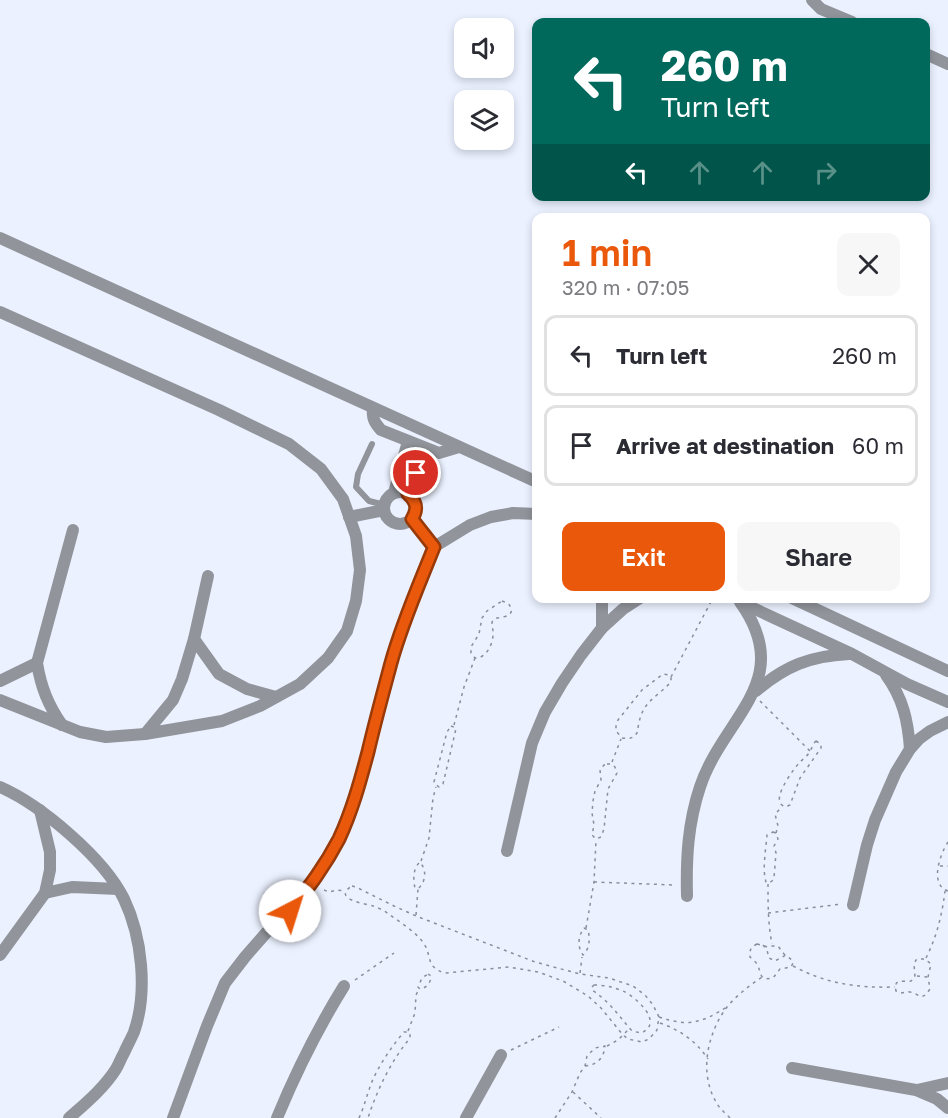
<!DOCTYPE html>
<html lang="en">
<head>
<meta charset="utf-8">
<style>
  body { margin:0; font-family:"Golos Text",sans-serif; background:#f7f7f7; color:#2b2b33; height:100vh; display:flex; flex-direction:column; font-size:22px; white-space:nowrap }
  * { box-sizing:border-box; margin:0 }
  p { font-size:20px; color:#7c7c81 }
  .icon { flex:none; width:33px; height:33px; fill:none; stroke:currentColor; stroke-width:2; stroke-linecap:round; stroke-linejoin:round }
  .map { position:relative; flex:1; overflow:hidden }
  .panel { position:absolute; left:532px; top:213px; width:398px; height:390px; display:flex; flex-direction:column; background:#fff; border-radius:12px; box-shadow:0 3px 9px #0003 }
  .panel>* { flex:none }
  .top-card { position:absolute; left:532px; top:18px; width:398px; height:183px; border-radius:12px; box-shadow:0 3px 9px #0003; background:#00695c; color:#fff; overflow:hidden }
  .controls { position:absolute; left:454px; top:18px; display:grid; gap:12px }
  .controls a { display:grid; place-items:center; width:60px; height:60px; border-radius:12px; background:#fff; box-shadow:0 3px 9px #0003; font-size:30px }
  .pin { position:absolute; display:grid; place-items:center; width:51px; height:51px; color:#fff; margin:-26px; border:3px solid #fff; border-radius:50%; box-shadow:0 2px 6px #0007 }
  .me { position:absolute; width:66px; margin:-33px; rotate:40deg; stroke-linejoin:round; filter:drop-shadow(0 0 4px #0008) }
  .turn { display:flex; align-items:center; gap:21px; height:126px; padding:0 30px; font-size:27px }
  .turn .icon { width:78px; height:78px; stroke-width:2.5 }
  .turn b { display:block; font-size:42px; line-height:51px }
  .lanes { display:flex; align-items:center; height:57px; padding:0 30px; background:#0003; justify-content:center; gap:30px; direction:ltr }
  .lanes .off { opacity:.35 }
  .round { display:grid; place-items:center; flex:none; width:63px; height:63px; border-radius:12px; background:#f7f7f7 }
  .headline { display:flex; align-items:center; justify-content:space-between; height:102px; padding:0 30px }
  h1 { font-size:36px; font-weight:600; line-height:45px; color:#ea580c }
  .primary-button { display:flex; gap:12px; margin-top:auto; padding:12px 30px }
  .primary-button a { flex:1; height:69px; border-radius:12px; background:#ea580c; color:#fff; font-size:24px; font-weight:600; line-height:69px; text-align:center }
  .primary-button a+a { background:#f7f7f7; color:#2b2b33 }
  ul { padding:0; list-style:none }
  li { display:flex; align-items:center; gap:18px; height:81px; margin:0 12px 9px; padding:0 18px; border:3px solid #e1e1e2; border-radius:12px }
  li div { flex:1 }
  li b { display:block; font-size:22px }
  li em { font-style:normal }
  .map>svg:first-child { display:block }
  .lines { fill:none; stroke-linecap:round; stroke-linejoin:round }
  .path { stroke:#8a8e98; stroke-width:1.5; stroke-dasharray:3 4.5; stroke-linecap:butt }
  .lane { stroke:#91949b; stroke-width:6 }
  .street { stroke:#91949b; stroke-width:12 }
  .route-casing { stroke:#983908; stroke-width:15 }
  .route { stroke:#ea580c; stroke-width:10 }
</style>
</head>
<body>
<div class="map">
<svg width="948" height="1118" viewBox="0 0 948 1118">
  <rect width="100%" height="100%" fill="#ebf1ff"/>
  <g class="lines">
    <!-- path -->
    <g class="path">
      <path d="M502,601L508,603C517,615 506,617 496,618L492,622C492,626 493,629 493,632C494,643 486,659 475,658L471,653V647L479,634L482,618L487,611Z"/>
      <path d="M671,677L713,598"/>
      <path d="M760,701L810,751"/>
      <path d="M454,725L464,687L475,658"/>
      <path d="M451,726L456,728L455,733L443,784L439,787L435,784L434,782L447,732Z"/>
      <path d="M638,728C642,701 654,700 671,682V678L669,675L663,674L642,690L618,720L616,725V731L622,738C629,739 634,739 638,731"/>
      <path d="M816,741L821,744V748L800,778L790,805C787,806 785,808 782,805C772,798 793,770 799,763C802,760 806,757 809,753C812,749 812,745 816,741Z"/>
      <path d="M612,762L621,739"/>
      <path d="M607,764H611L615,767L617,773L608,789L604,829L601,837L596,839L592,835L594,825L592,813L593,801L595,791L601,780L600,770L604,765Z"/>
      <path d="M773,832L776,833L778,839L774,846L776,853L774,878L772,881L769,883L766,882C762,869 766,849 767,835Z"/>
      <path d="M776,833L778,826L775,814L782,807"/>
      <path d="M948,842C940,854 929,885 948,891"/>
      <path d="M421,861L429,838L433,798L436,787"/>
      <path d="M940,866H948"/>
      <path d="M594,882L674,885"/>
      <path d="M768,884C768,905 768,924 772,944"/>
      <path d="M352,886L356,887L394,906L416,916L535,962L580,974L609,978L633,986L645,995L653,1005L659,1017L657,1030L649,1039L642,1042L628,1039L623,1035L601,1008L588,996L563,981L538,972L509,967L445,973C424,967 433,954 422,941C414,931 400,922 390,915C385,911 379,908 373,906C366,904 331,899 352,886Z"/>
      <path d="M324,890L329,892L337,890L345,891"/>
      <path d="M768,913L842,904"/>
      <path d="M416,915L418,889L415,888C413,879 413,868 420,862C427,871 426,881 418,889"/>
      <path d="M584,928L588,930C590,938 590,949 583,955C577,947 578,936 584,928Z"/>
      <path d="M586,928L594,882L596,840"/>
      <path d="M757,944L768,947L773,946H778L784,954L792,960L793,963L791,967L780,969L773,978C758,981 762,973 757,964C755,961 752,959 750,957C749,950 751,947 757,944Z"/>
      <path d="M763,945L767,950L769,958L775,961L786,955"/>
      <path d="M926,958C937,936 942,915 945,891"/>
      <path d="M921,959H925L931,964L928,977L930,989C921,1003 919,993 910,992C907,991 904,993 900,993L896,991C893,978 903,982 911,981L915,977L914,964L916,960Z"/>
      <path d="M793,966C827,984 857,988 895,987"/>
      <path d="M580,973L582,957"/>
      <path d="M428,974L431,976C431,982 427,988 420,989L418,987L422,978Z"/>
      <path d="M917,976L927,977"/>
      <path d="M355,980L394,953"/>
      <path d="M594,985C604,985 613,987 623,991C636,997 665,1023 641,1033L632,1031C618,1015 610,1002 592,990V987Z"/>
      <path d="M659,1017C689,1027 701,1023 727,1007"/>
      <path d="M660,1023C680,1030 696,1041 708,1059"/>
      <path d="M408,1031L415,1013L416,995L419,989"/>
      <path d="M607,1046L618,1040L629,1029"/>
      <path d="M511,1050L559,1027"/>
      <path d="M573,1092L601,1118"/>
      <path d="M359,1118C365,1105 368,1090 374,1077C382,1061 392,1046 404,1032H408L410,1034V1038C391,1061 377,1090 368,1118"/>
      <path d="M555,1118L572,1092L580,1073L585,1066L587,1056L595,1048L605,1046C604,1058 597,1065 585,1066"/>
      <path d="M730,1118C724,1112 718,1107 715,1100C699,1071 708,1032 727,1007C737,995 749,986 762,977"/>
    </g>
    <!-- lane -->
    <path class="lane" d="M372,444L358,474L356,487L369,501L385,505"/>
    <!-- street -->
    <g class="street">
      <path d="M812,0L821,9L852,22"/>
      <path d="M926,54L948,64"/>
      <path d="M0,238L537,482"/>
      <path d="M0,312L219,410L289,444L321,469L343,499L356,536L360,570L356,601L347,631L328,658L300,684L260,706L222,721L145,734L106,737L80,732L0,700"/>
      <path d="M373,408C372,418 374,422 381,430L439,453L459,447"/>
      <circle cx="400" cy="508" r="16"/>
      <path d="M394,493L408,441"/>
      <path d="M408,494L424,448"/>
      <path d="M349,517L384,510"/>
      <path d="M412,519L434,547"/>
      <path d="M602,598V628"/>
      <path d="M792,598L948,671"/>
      <path d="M742,603L852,654L907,684L948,702"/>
      <path d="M194,639L219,674L247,689L276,697"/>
      <path d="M886,675C903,698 908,721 910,749"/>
      <path d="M0,681L37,663"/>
      <path d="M756,691C785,666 810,656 849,654"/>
      <path d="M62,725C48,705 41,687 37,663L73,530"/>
      <path d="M145,734L173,700L182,679L194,639L208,576"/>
      <path d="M0,787C41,805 104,858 124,899C142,937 148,992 134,1032C131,1039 127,1046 124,1053C121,1058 119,1064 116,1069C104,1088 86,1103 69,1118"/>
      <path d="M507,851L532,743L545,712L562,683L581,655L602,628L623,609L640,598"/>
      <path d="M45,893L72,887L118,889"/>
      <path d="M687,896C686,858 688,823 700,787C723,717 797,681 740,602"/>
      <path d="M853,905L867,845L875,820L896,772L910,749L919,739L930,731L948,722"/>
      <path d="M0,955L45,893L50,870V852L40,810"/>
      <path d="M792,1068L916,1090L937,1099L948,1108"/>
      <path d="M917,1090L948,1083"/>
      <path d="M173,1118L207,1026L225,983L245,957L266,933L290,911L314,882L339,838L351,811L360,783L392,660L408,611L434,547L470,525L491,517L513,513L537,514"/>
      <path d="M277,1118C296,1072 318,1028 344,986"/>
      <path d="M466,1118L501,1055"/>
    </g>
  </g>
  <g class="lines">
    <!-- route casing -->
    <g class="route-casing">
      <path id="route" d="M290,911C309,887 325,866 339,839C352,811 360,782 368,752C375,722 383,693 391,663C402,623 419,585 434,547L412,519C418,509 417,502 408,494L416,473"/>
    </g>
    <!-- route -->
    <use href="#route" class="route"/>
  </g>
</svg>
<div class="controls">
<a><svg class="icon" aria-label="sound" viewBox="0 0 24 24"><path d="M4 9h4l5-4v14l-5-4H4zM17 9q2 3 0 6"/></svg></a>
<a><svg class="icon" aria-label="layers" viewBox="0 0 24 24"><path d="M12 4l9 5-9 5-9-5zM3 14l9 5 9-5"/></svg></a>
</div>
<div class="pin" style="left:416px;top:473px;background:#d93025"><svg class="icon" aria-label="arrive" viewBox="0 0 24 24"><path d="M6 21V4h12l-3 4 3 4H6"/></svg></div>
<svg class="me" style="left:290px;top:911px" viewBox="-20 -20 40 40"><circle r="19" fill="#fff"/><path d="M0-13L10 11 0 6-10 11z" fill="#ea580c"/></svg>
<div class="top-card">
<div class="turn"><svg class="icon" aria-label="left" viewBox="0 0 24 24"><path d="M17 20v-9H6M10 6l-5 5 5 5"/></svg><div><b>260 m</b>Turn left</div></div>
<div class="lanes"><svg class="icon" aria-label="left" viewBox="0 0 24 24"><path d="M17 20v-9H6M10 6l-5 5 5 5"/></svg><svg class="icon off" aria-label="ahead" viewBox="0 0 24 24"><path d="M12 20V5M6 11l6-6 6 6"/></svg><svg class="icon off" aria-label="ahead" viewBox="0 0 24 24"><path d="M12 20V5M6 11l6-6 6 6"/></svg><svg class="icon off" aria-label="right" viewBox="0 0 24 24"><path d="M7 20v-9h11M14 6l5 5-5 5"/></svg></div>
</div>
<section class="panel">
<div class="headline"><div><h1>1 min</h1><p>320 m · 07:05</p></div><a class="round"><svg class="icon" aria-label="close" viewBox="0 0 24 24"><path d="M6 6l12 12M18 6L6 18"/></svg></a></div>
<ul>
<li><svg class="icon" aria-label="left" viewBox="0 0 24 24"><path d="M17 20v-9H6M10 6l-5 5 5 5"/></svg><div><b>Turn left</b></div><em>260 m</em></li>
<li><svg class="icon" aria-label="arrive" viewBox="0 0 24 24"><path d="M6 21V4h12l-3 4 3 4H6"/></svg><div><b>Arrive at destination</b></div><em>60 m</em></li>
</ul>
<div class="primary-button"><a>Exit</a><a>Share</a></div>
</section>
</div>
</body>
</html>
